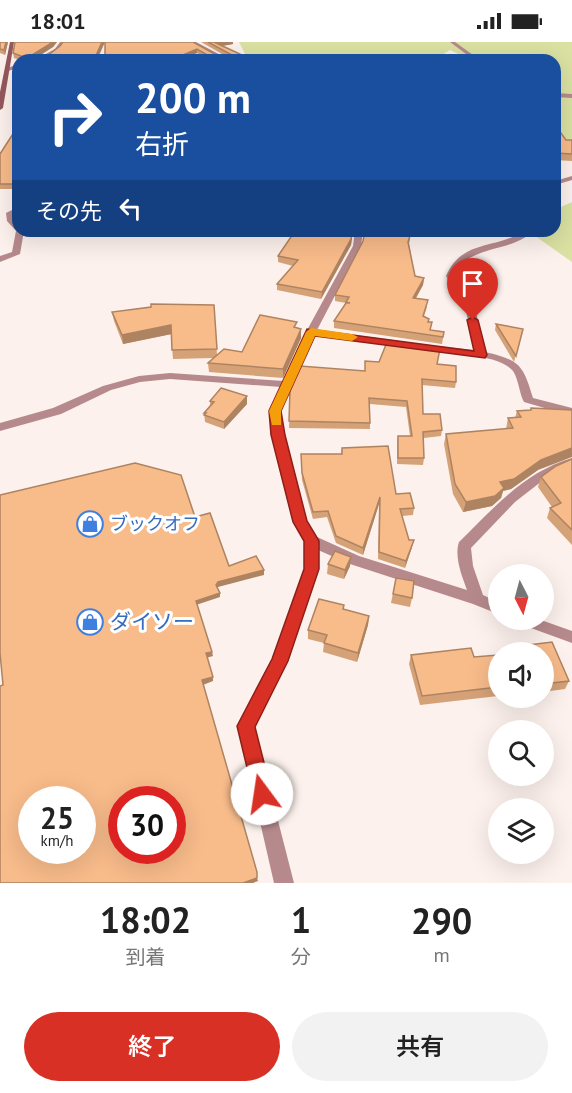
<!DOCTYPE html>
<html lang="ja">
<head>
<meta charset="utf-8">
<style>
  body { margin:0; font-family:"PT Sans","Noto Sans JP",sans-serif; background:#f2f2f2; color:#222; height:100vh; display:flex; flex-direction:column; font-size:22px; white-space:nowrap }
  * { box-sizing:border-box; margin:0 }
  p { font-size:20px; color:#767676 }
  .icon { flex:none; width:33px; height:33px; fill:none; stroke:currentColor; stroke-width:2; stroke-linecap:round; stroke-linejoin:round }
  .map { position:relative; height:841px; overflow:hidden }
  .drawer { display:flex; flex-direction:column; background:#fff; flex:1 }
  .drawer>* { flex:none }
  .top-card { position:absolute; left:12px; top:12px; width:549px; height:183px; border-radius:18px; box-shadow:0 6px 24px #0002; background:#1a4fa0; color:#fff; overflow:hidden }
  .needle { width:39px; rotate:174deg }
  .buttons { position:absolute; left:488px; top:522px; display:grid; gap:12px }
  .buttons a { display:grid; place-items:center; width:66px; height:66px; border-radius:50%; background:#fff; box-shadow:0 6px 24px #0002; font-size:30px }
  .speed { position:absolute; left:18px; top:744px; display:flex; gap:12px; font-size:30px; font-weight:700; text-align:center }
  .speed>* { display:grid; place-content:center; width:78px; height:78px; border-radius:50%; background:#fff; box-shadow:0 6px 24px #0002; line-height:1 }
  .speed small { font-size:15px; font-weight:400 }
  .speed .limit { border:9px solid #d22; background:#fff; color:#111 }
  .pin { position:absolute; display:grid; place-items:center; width:51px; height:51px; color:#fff; margin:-62px -26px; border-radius:50% 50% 50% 0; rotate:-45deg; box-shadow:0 0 6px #0007 }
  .pin .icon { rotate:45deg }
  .me { position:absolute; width:66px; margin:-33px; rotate:346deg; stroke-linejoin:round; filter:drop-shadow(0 0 4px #0008) }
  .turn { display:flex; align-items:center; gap:21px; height:126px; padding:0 24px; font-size:27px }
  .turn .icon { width:78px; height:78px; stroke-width:2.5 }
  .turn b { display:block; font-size:42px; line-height:51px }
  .then { display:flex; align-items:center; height:57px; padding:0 24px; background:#0003; gap:12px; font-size:22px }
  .eta { display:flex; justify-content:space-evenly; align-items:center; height:102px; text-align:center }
  .eta b { font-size:36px; font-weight:600; line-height:42px }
  .cta { display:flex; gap:12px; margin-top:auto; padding:12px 24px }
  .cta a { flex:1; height:69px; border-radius:36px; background:#d93025; color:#fff; font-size:24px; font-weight:600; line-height:69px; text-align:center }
  .cta a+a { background:#f2f2f2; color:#222 }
  .status { display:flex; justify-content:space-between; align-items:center; height:42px; padding:0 30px; background:#fff; direction:ltr }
  .status svg { height:16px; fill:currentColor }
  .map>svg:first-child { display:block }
  .green { fill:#dae1a2 }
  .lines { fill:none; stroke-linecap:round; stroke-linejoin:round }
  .street { fill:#b68a8d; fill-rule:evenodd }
  .secondary { fill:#95585c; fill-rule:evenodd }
  .wall { fill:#d5a177 }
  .shaded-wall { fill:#ae8361 }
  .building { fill:#f8bb8a; stroke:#ae8361; stroke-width:1.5; fill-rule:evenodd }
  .route { fill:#d93025; stroke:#8d1f18; stroke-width:1.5 }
  .slow { fill:#f59e0b }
  .labels { text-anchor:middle; stroke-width:6; stroke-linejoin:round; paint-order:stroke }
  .shop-label { font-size:18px; fill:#366cbe; stroke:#fff; text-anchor:start }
  .near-shop-label { font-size:21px; fill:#366cbe; stroke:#fff; text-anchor:start }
</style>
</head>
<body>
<div class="status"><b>18:01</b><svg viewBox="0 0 49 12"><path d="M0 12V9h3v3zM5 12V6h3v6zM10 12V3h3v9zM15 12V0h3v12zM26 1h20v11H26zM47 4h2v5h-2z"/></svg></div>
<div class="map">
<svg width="572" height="841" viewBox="0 0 572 841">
  <rect width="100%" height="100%" fill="#fcf1ec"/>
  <!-- green -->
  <g class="green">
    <path d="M239,0H572V99L555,92V18H471L450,8L442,13L445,18H248Z"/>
    <path d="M572,160V220L528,189H555V164L561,165Z"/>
  </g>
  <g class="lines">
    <!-- street -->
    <g class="street">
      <path d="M60,0H65C58,10 48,18 35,18L55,7Z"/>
      <path d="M190,0H196L230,18H223Z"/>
      <path d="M450,0H455L480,18H474Z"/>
      <path d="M18,22V26L8,29L5,27Z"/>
      <path d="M555,51L572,52V56L555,55Z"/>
      <path d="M572,134V138L555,143V139Z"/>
      <path d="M18,165V170L14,172L15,179L18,182V189H24L20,212L0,220V214L12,210L16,189L7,179L6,171Z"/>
      <path d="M355,189H363L361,204L317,288L400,299L405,302L400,305L314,293L281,369L284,393L306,479L317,495L359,514L467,548C462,534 454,515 459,500C494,466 524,430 572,416V424L551,432L515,460L471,506L473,524L483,553L498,560V572L473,562L350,522L318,508V527L288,619L254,685L294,841H274L238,684L273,617L304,527L305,499L294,480L272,393L269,369L281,345L170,337L140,340L111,348L61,372L0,389V381L53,366L103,344L139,334L170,331L284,339L306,290L353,204Z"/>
      <path d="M524,189H533C510,212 469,201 454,234L474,261L485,310C520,318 523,323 533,356L572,366V374L524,360C519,351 519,338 513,329C500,312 446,311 426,309L421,306L426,303L475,308L464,261L446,234C462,197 495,208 524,189Z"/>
      <path d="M518,578H541L572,589V601L520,582Z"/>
    </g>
    <!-- secondary -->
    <path class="secondary" d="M10,0H14L3,66L0,68V50Z"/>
  </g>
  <!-- wall -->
  <g class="wall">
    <path d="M0,0H8L5,13L0,11Z"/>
    <path d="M15,0H57L53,5L36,15L97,18H20L14,16L13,11Z"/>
    <path d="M193,0L222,16H229L201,0H233V2L222,4L241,18H209L197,11L181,18H105Z"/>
    <path d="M18,47V147H0V112L15,88L13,83Z"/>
    <path d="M555,87L566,98H572V119L555,118Z"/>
    <path d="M295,189H353L351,203L321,257L277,248V242L293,224L278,220V214Z"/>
    <path d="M409,190L410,197L409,202L415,234L424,236L423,243L416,256L427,265L424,274L428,280L431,288L444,290L442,302L334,286V279L346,261L335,259V253L363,199Z"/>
    <path d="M214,263L217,313L242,310L297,286L301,287V296L283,336L209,330L208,321L214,316L173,317L171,292L123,302L114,279L112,270Z"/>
    <path d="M496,282L523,287L514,320L495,288Z"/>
    <path d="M365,319L437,322L456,340L455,346L422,343L423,372L442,388L441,394L424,396V416L423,423L397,422V400L398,394H410L406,365L370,362V387L289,386L290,347L365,329Z"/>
    <path d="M210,359L247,362L224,387L205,380L204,371L210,363Z"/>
    <path d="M531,366L538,428L511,447L503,449L501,456L492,464L463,470L453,452L444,402L446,392L506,387L508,376H515L517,369L530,368Z"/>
    <path d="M342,406L414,466L413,473L402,474L409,498L412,505L405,526L378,517L379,462L363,513L336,501L327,475L313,477L302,438L301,412H341Z"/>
    <path d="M572,417V503L547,476L550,466L552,465L538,445L541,435Z"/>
    <path d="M328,522L350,524L344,537L327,532Z"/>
    <path d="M396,536L412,556L410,565L391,561Z"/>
    <path d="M344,567L369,574L368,583L357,620L323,610L324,601L308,597V588Z"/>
    <path d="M552,600L569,639L565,647L543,650V610H503L505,606Z"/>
    <path d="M411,613L474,615L498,613V654L420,663L409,622Z"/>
  </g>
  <!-- shaded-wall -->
  <g class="shaded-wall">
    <path d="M6,0H8L5,13L4,8Z"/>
    <path d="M53,0H57L53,5L33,18L32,13Z"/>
    <path d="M102,0H105L97,18H94Z"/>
    <path d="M222,0H233V2L216,5V1Z"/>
    <path d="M197,7V11L181,18H171Z"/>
    <path d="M353,189L351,203L321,257L322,250Z"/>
    <path d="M424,236L423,243L412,263L413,256Z"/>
    <path d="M171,283L172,292L123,302L122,293Z"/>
    <path d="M301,287V296L283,336V327Z"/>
    <path d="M247,354V362L224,387V380Z"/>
    <path d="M572,406V415L538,428L511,447L503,449L501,456L492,464L463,470L466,460L500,440L541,418Z"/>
    <path d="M380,455L379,462L363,513V506Z"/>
    <path d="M414,498L412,505L405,526L406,519Z"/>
    <path d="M351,515L350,524L344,537L345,528Z"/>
    <path d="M264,528V533L218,545L217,548L216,543L218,540Z"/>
    <path d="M220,551V555L196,563V559Z"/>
    <path d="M369,574L368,583L357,620L358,611Z"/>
    <path d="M212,610L213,614L206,616V611Z"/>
    <path d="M213,635V639L203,643L202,638Z"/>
    <path d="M257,836L258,839L253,841H243Z"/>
  </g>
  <!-- building -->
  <g class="building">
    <path d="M0,0H6L4,8L0,7Z"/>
    <path d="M15,0H53L32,13L34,16L48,13L60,4L63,0H102L94,18H29V17L13,11Z"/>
    <path d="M105,0H193L222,16H230L232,13L208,0H222L216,1L240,12L241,18H216L197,7L171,18H105Z"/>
    <path d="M18,47V83H13L17,50Z"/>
    <path d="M18,84V142H0V112Z"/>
    <path d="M555,87H558L566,98H572V112L555,111Z"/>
    <path d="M295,189H353L351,197L322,250L277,242L298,218L278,214Z"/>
    <path d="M365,189H408L411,191L408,200L415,234L424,236L413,256L428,258L423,274L429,277L428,280H432L430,288L444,290L443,295L334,279L346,261H350L346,260L349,255L335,253L363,199Z"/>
    <path d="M151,262L214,263L217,307L172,308L171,283L122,293L112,270L151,265Z"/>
    <path d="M260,273L297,280L294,285L301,287L283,327L208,321L224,307L242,310Z"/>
    <path d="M496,282L523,287L516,314Z"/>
    <path d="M387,300L440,307L437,322L456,324V340L422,337L423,372H440L442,388L423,390L424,416H398V394H412L407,359L369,356L370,381L289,379L290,347L300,324L365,329V319L379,320Z"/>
    <path d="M221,346L247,354L224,380L204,373L206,371H204L214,360L210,359Z"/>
    <path d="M531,366L572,368V406L541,418L514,437L500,440L504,446L495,454L466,460L455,442L446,392L513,386L508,376L521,375L517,369L531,368Z"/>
    <path d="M388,404L396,452L410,451L414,466L400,467L409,498H414L406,519L379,510L380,455L363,506L336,494L328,469L313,470L302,431L301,412H342V406Z"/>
    <path d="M572,417V488L550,466L561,461L541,435L556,424Z"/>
    <path d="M135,421L181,433L195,475L210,471L229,524L256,514L264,528L218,540L216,543L220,551L196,559L212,610L206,611L213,635L202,638L257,830V836L243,841H0V644L3,643L0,611V453ZM32,758H82V808H32ZM122,758H172V808H122Z"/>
    <path d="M335,509L351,515L345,528L328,522Z"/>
    <path d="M525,525L532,532H506Z"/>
    <path d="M396,536L414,539L412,556L393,552Z"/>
    <path d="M319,557L344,563L343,567L369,574L358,611L324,601L327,593L308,588Z"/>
    <path d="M552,600L569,639L543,642V610H507L505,606Z"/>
    <path d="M471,606L474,615L498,613V645L422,654L411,613Z"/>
  </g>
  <!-- route -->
  <path class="route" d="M473,275L478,278L487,313L485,316L315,294L281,369L285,393L307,479L319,499V527L288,619L255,685L272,752L270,759L262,761L255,759L237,684L272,617L304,527V499L293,480L271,393L269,369L307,287L474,309L467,278Z"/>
  <!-- slow -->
  <path class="slow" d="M311,286L352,292L358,295L352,299L315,294L281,369V383H272L269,369L306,290Z"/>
  <!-- icons -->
  <defs>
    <g id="shop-ring" transform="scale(1.35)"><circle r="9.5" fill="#fff" stroke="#3f7fe0" stroke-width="1.5"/><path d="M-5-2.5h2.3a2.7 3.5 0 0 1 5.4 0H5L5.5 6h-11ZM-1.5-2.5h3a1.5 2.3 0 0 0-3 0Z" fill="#3f7fe0"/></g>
  </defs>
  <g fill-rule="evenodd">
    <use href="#shop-ring" x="90" y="482"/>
    <use href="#shop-ring" x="90" y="580"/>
  </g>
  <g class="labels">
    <!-- shop labels -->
    <g class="shop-label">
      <text x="110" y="488">ブックオフ</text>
    </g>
    <!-- near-shop labels -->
    <g class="near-shop-label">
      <text x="110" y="587">ダイソー</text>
    </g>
  </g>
</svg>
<div class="buttons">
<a><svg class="needle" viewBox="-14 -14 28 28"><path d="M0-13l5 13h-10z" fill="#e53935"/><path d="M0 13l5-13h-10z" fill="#767676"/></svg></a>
<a><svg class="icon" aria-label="sound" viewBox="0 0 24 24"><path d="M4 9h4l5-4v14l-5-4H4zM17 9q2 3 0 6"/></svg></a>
<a><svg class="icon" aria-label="search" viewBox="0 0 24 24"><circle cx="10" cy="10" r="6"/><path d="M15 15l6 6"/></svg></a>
<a><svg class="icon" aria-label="layers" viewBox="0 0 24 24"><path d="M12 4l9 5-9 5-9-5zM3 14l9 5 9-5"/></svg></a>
</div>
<div class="speed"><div>25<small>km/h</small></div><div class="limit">30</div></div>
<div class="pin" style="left:473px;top:278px;background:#d93025"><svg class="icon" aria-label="arrive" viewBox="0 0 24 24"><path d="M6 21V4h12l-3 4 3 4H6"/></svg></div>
<svg class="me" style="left:262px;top:752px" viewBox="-20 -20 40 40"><circle r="19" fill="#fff"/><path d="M0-13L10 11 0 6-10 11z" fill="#d93025"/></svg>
<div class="top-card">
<div class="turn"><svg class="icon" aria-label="right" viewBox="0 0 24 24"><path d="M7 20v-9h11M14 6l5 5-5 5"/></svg><div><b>200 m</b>右折</div></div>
<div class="then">その先<svg class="icon" aria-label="left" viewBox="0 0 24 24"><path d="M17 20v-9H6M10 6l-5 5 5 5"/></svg></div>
</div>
</div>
<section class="drawer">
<div class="eta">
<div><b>18:02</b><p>到着</p></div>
<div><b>1</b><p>分</p></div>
<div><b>290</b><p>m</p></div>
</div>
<div class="cta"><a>終了</a><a>共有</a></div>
</section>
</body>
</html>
